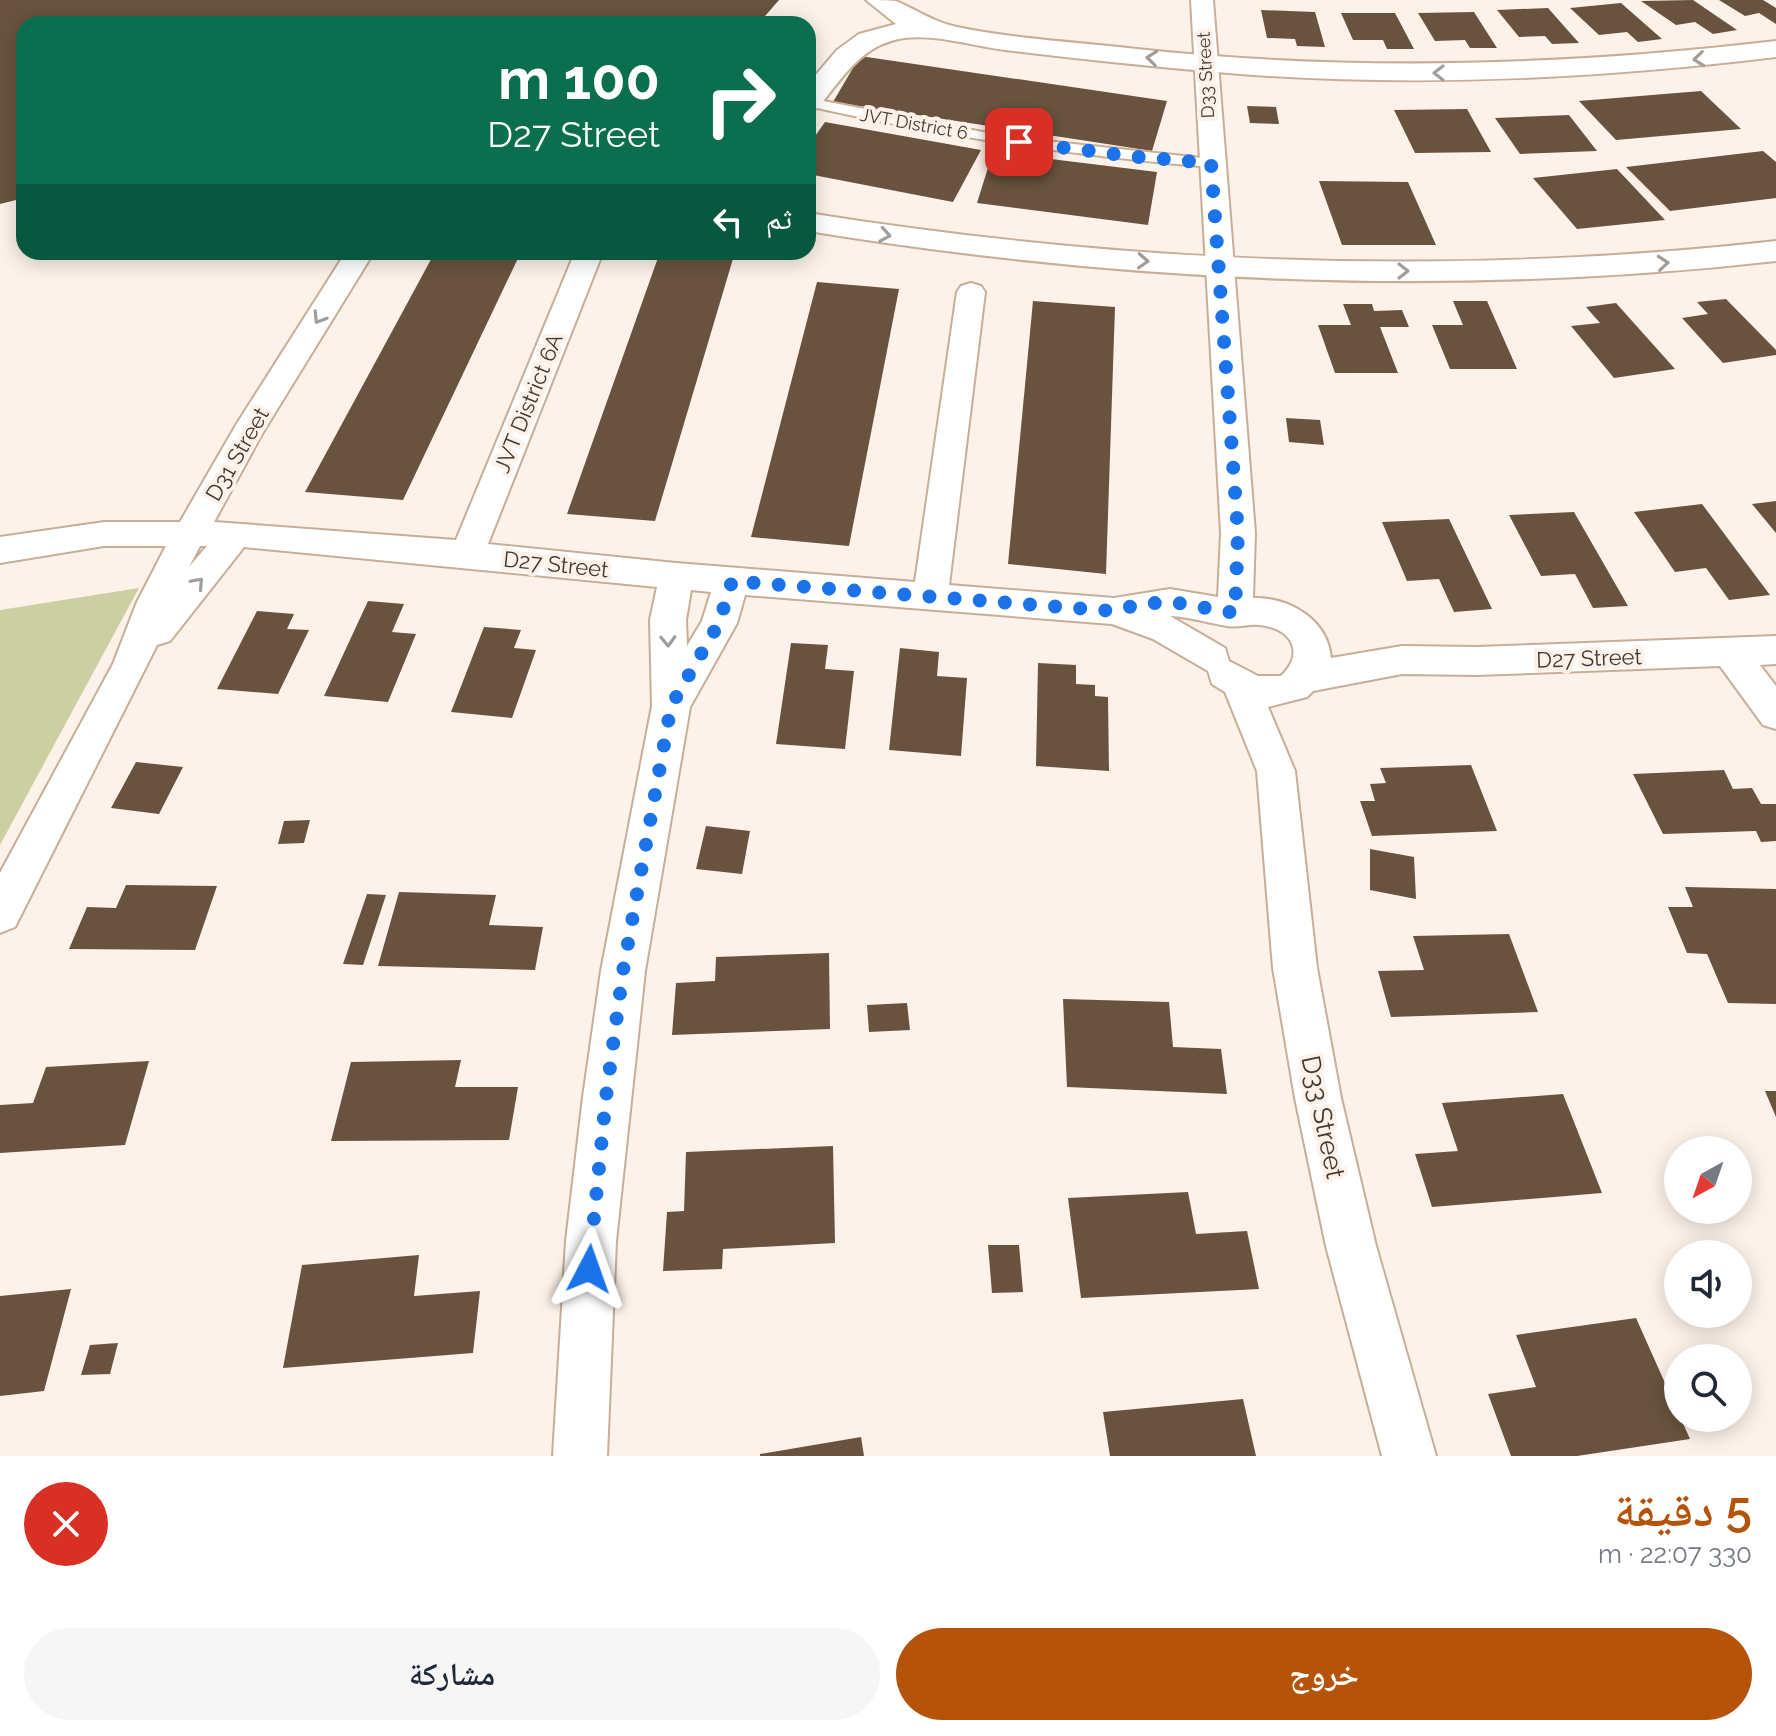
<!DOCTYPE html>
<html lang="ar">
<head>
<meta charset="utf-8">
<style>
  body { margin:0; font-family:Raleway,"Noto Naskh Arabic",sans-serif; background:#f6f6f7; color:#1f2937; direction:rtl; height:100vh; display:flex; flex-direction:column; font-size:30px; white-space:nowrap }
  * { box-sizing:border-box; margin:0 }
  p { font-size:26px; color:#747a83 }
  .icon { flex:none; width:44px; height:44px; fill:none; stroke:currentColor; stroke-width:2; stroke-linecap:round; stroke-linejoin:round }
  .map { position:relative; height:1456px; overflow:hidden; direction:ltr }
  .drawer { display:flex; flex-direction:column; background:#fff; flex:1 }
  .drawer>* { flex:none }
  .hud { position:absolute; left:16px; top:16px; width:800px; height:244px; border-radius:24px; box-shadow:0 4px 20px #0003; direction:rtl; background:#0b6e4f; color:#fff; overflow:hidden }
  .needle { width:52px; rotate:220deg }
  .buttons { position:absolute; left:1664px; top:1136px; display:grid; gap:16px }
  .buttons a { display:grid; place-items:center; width:88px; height:88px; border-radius:50%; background:#fff; box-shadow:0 4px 20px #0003; font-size:40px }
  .pin { position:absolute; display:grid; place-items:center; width:68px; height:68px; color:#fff; margin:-34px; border-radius:16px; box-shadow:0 4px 12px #0006 }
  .me { position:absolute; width:88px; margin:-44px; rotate:4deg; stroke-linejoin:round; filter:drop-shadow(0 0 6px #0008) }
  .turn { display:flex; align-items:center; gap:28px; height:168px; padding:0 24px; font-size:36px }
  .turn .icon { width:104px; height:104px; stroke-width:2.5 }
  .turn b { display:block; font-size:56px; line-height:68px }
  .then { display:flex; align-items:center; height:76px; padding:0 24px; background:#0003; gap:16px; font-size:30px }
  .round { display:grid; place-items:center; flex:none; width:84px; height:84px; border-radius:42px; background:#f6f6f7 }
  .head { display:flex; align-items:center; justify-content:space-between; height:136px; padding:0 24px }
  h1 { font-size:48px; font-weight:600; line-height:60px; color:#b45309 }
  .button { display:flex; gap:16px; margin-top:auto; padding:16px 24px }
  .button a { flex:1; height:92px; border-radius:48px; background:#b45309; color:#fff; font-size:32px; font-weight:600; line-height:92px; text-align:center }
  .button a+a { background:#f6f6f7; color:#1f2937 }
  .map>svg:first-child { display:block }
  .green { fill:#cccfa1 }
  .building { fill:#69533e }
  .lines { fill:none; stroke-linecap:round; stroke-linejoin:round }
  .service-casing { stroke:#c7ae97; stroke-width:4 }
  .minor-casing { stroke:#c7ae97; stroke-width:4 }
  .tertiary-casing { stroke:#c7ae97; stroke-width:4 }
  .service { fill:#fff; fill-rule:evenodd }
  .minor { fill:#fff; fill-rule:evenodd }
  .tertiary { fill:#fff; fill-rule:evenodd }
  .oneway { stroke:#a29c98 }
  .route { stroke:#1a73e8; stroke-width:14; stroke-dasharray:0 25.2 }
  .labels { text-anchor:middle; stroke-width:8; stroke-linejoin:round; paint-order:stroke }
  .far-street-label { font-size:18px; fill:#443930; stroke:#fdf2e9 }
  .street-label { font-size:22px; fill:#443930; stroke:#fdf2e9 }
  .near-street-label { font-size:26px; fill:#443930; stroke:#fdf2e9 }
</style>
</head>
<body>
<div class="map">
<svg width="1776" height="1456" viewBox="0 0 1776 1456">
  <rect width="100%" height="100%" fill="#fdf2e9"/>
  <!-- green -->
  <path class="green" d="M139,588L0,845V610Z"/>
  <!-- building -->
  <g class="building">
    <path d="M0,0H779L758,24H24V198L0,204Z"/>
    <path d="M1693,0L1737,30L1713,34L1695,22L1676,25L1641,1Z"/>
    <path d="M1719,0H1763L1776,8V24L1759,13L1745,16Z"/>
    <path d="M1621,3L1662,39L1638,42L1627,32L1599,35L1570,8Z"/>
    <path d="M1548,8L1579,43L1552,44L1545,36L1519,37L1497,10Z"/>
    <path d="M1261,10L1315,12L1325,47L1297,46L1295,39L1267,38Z"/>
    <path d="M1474,12L1497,48H1470L1465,40L1435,41L1418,13Z"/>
    <path d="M1341,13H1395L1414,49H1387L1383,40H1353Z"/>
    <path d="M860,56L1167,101L1152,151L833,102Z"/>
    <path d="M1701,91L1741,129L1616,140L1579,101Z"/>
    <path d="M1247,106L1276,107L1279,124L1250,123Z"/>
    <path d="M1467,109L1491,152L1415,153L1394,110Z"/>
    <path d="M1569,115L1597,151L1520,154L1495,118Z"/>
    <path d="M825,122L981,150L953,202L808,174V146Z"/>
    <path d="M1763,151L1776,162V198L1670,211L1626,167Z"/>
    <path d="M993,152L1157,172L1148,225L977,203Z"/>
    <path d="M1617,169L1665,220L1577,229L1533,178Z"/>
    <path d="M1319,181L1408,182L1436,245H1342Z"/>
    <path d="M435,252H521L403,500L305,492Z"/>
    <path d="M660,252H735L655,521L567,514Z"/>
    <path d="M817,282L899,289L849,546L751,537Z"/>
    <path d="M1726,299L1776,350V355L1723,363L1682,318L1708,314L1697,302Z"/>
    <path d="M1033,301L1115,307L1106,574L1008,564Z"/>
    <path d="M1453,301H1487L1517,369H1450L1432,325H1463Z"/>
    <path d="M1616,303L1675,369L1614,378L1571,326L1600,323L1586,307Z"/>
    <path d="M1343,304H1372L1374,311L1402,310L1409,327H1380L1398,373H1335L1318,325H1351Z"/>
    <path d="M1286,418L1320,420L1324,445L1289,442Z"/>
    <path d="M1776,501V533L1752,504Z"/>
    <path d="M1702,504L1770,595L1729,600L1706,568L1675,572L1634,512Z"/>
    <path d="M1574,512L1628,606L1593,608L1575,574L1541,576L1509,515Z"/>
    <path d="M1449,519L1492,609L1454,612L1439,579L1407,581L1382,522Z"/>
    <path d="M368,601L404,604L392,632L416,634L388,702L324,696Z"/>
    <path d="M257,611L294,614L287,629L309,630L278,694L217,689Z"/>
    <path d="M484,627L521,630L514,648L536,650L512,718L451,712Z"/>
    <path d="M791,643L828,645L825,669L854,671L845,749L776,744Z"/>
    <path d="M900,648L939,652L937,676L967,678L961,756L889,750Z"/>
    <path d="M1038,663L1076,665V684L1095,685V696L1108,697L1109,771L1036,766Z"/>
    <path d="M136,762L183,767L159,814L111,808Z"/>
    <path d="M1471,765L1497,831L1372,836L1360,801H1375L1370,784L1386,783L1380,768Z"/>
    <path d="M1724,770L1733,789L1752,788L1761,804H1776V841L1761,842L1756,831L1663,834L1633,774Z"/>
    <path d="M310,820L304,843L278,844L284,821Z"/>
    <path d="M706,826L750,831L742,874L696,869Z"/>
    <path d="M1370,849L1414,857L1416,899L1370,890Z"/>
    <path d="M126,885L217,886L195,950L69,949L87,907L116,908Z"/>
    <path d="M1685,887L1776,889V1004L1728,1003L1707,954L1687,953L1668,907H1693Z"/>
    <path d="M399,892L496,895L489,925L543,927L535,970L378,966Z"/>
    <path d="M367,894L386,895L363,965L343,964Z"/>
    <path d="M1509,934L1538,1012L1391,1017L1378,971L1424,970L1413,936Z"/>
    <path d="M829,953L830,1029L672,1035L676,983L715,981L716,957Z"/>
    <path d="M1063,999L1169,1002L1173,1047L1221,1049L1227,1094L1067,1087Z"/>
    <path d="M907,1003L910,1030L869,1032L867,1005Z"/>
    <path d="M461,1060L455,1087H518L509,1140L331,1141L351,1062Z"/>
    <path d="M149,1061L125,1145L0,1153V1105L33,1103L46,1067Z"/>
    <path d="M1765,1091H1776V1117Z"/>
    <path d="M1563,1094L1602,1193L1432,1207L1415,1154L1458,1151L1442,1103Z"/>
    <path d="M833,1146L835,1243L723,1249L722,1269L663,1271L667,1212L684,1211L686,1152Z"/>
    <path d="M1188,1192L1196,1234L1247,1231L1259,1289L1081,1298L1068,1198Z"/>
    <path d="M988,1245H1019L1023,1292L992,1293Z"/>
    <path d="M419,1255L414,1296L480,1291L473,1353L283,1368L302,1265Z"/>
    <path d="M71,1289L44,1391L0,1396V1296Z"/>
    <path d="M1636,1318L1690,1439L1577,1456H1511L1488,1394L1536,1387L1516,1335Z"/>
    <path d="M118,1343L110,1374L81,1375L90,1345Z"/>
    <path d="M1243,1399L1256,1456H1110L1103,1412Z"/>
    <path d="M861,1437L864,1456H760V1454Z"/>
  </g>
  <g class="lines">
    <!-- service casing -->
    <g class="service-casing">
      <path id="service" d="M808,98L1008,137L1211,159L1218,163L1211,167C1075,156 941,136 808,106Z"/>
    </g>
    <!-- minor casing -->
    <g class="minor-casing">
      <path id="minor" d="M1191,0H1213L1255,533L1253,598C1290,597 1328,620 1331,658L1402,646L1477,647L1776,636V664L1760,665L1776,686V729L1763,725L1720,666L1477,675L1402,674L1313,691L1307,697L1268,707L1295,771L1317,968L1341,1098L1376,1246L1436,1456H1382L1326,1246L1295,1098L1273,968L1257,771L1225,692L1212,684L1208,671L1153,639L1112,624L745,595L737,623L690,707L645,971L616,1241L607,1456H553L566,1241L583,1097L601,971L652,706L650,620L657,587L244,547L170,641L157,645L15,927L0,933V873L113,664L137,602L166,546H104L0,563V537L104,522H180L236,425L346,252H374L262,434L214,522L456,540L575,252H603L488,544L676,563L915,582L957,292L961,286L971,283L981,286L985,292L949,585L1114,598L1170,589L1218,597L1221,533ZM200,546H207L189,567ZM691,590L711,592L702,621L687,646L686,620ZM1170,616C1190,617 1208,623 1227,626C1238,628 1248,624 1259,625C1291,628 1306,652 1281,676H1258L1229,661L1225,648Z"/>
    </g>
    <!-- tertiary casing -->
    <g class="tertiary-casing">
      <g id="tertiary">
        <path d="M866,0C875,0 889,0 896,1C917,10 933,22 957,27C1015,39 1077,42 1137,49C1350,72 1564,66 1776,41V57C1594,79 1411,88 1228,73C1153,67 1079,59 1005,50C972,46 938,34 904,38C862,44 843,77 818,108L808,110V84L837,50L859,34L896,24Z"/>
        <path d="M808,213C1127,264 1455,277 1776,241V261C1455,297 1127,283 808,231Z"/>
      </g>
    </g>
    <!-- service -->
    <use href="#service" class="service"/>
    <!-- minor -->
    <use href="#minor" class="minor"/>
    <!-- tertiary -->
    <use href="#tertiary" class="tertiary"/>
  </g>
  <!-- one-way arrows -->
  <defs><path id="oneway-chevron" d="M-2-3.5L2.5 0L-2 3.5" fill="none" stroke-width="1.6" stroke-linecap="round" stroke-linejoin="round" transform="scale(2)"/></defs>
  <g class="oneway">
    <use href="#oneway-chevron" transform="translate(1152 58) rotate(-174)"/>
    <use href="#oneway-chevron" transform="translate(1699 59) rotate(174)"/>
    <use href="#oneway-chevron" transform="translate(1439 73) rotate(180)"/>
    <use href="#oneway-chevron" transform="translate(885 235) rotate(10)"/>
    <use href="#oneway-chevron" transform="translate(1143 261) rotate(3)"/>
    <use href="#oneway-chevron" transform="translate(1663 263) rotate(-5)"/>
    <use href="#oneway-chevron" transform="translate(1403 271)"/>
    <use href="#oneway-chevron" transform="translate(319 318) rotate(122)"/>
    <use href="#oneway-chevron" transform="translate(198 583) rotate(-48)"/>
    <use href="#oneway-chevron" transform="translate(668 641) rotate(88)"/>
  </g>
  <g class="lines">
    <!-- route -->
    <path class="route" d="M589,1269L606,1097L623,971L671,706L719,623L732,581L1113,611L1141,604L1172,602L1235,613L1238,533L1211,163L1138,157L1019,142"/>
  </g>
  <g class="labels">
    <!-- far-street labels -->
    <g class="far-street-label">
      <text transform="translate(1206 75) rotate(-93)" y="6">D33 Street</text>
      <text transform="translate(914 124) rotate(10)" y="6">JVT District 6</text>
    </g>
    <!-- street labels -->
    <g class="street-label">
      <text transform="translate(528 403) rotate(-68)" y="8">JVT District 6A</text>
      <text transform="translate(237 454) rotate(-60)" y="8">D31 Street</text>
      <text transform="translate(556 564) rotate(6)" y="8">D27 Street</text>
      <text transform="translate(1589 658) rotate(-2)" y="8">D27 Street</text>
    </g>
    <!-- near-street labels -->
    <g class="near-street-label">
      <text transform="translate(1323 1117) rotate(78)" y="9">D33 Street</text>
    </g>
  </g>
</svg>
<div class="buttons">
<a><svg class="needle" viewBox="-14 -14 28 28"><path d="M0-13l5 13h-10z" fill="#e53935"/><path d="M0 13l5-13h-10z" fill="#747a83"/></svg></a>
<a><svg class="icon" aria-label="sound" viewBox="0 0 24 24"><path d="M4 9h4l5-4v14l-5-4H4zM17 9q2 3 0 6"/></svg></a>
<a><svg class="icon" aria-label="search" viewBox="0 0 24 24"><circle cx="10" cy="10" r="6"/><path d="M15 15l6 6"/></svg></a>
</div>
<div class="pin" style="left:1019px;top:142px;background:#d93025"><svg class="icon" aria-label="arrive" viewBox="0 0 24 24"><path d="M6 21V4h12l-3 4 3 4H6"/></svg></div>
<svg class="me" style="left:589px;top:1269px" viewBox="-20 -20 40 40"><path d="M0-17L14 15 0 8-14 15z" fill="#1a73e8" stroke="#fff" stroke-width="4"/></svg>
<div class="hud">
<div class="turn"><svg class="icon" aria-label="right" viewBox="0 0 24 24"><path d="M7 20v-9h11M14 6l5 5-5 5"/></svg><div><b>100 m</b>D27 Street</div></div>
<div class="then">ثم<svg class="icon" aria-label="left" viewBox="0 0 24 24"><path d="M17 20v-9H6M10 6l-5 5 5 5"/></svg></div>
</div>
</div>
<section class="drawer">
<div class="head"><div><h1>5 دقيقة</h1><p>330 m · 22:07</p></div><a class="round" style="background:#d93025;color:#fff"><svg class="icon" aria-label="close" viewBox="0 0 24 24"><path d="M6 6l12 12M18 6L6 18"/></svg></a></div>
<div class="button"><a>خروج</a><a>مشاركة</a></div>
</section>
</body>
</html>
